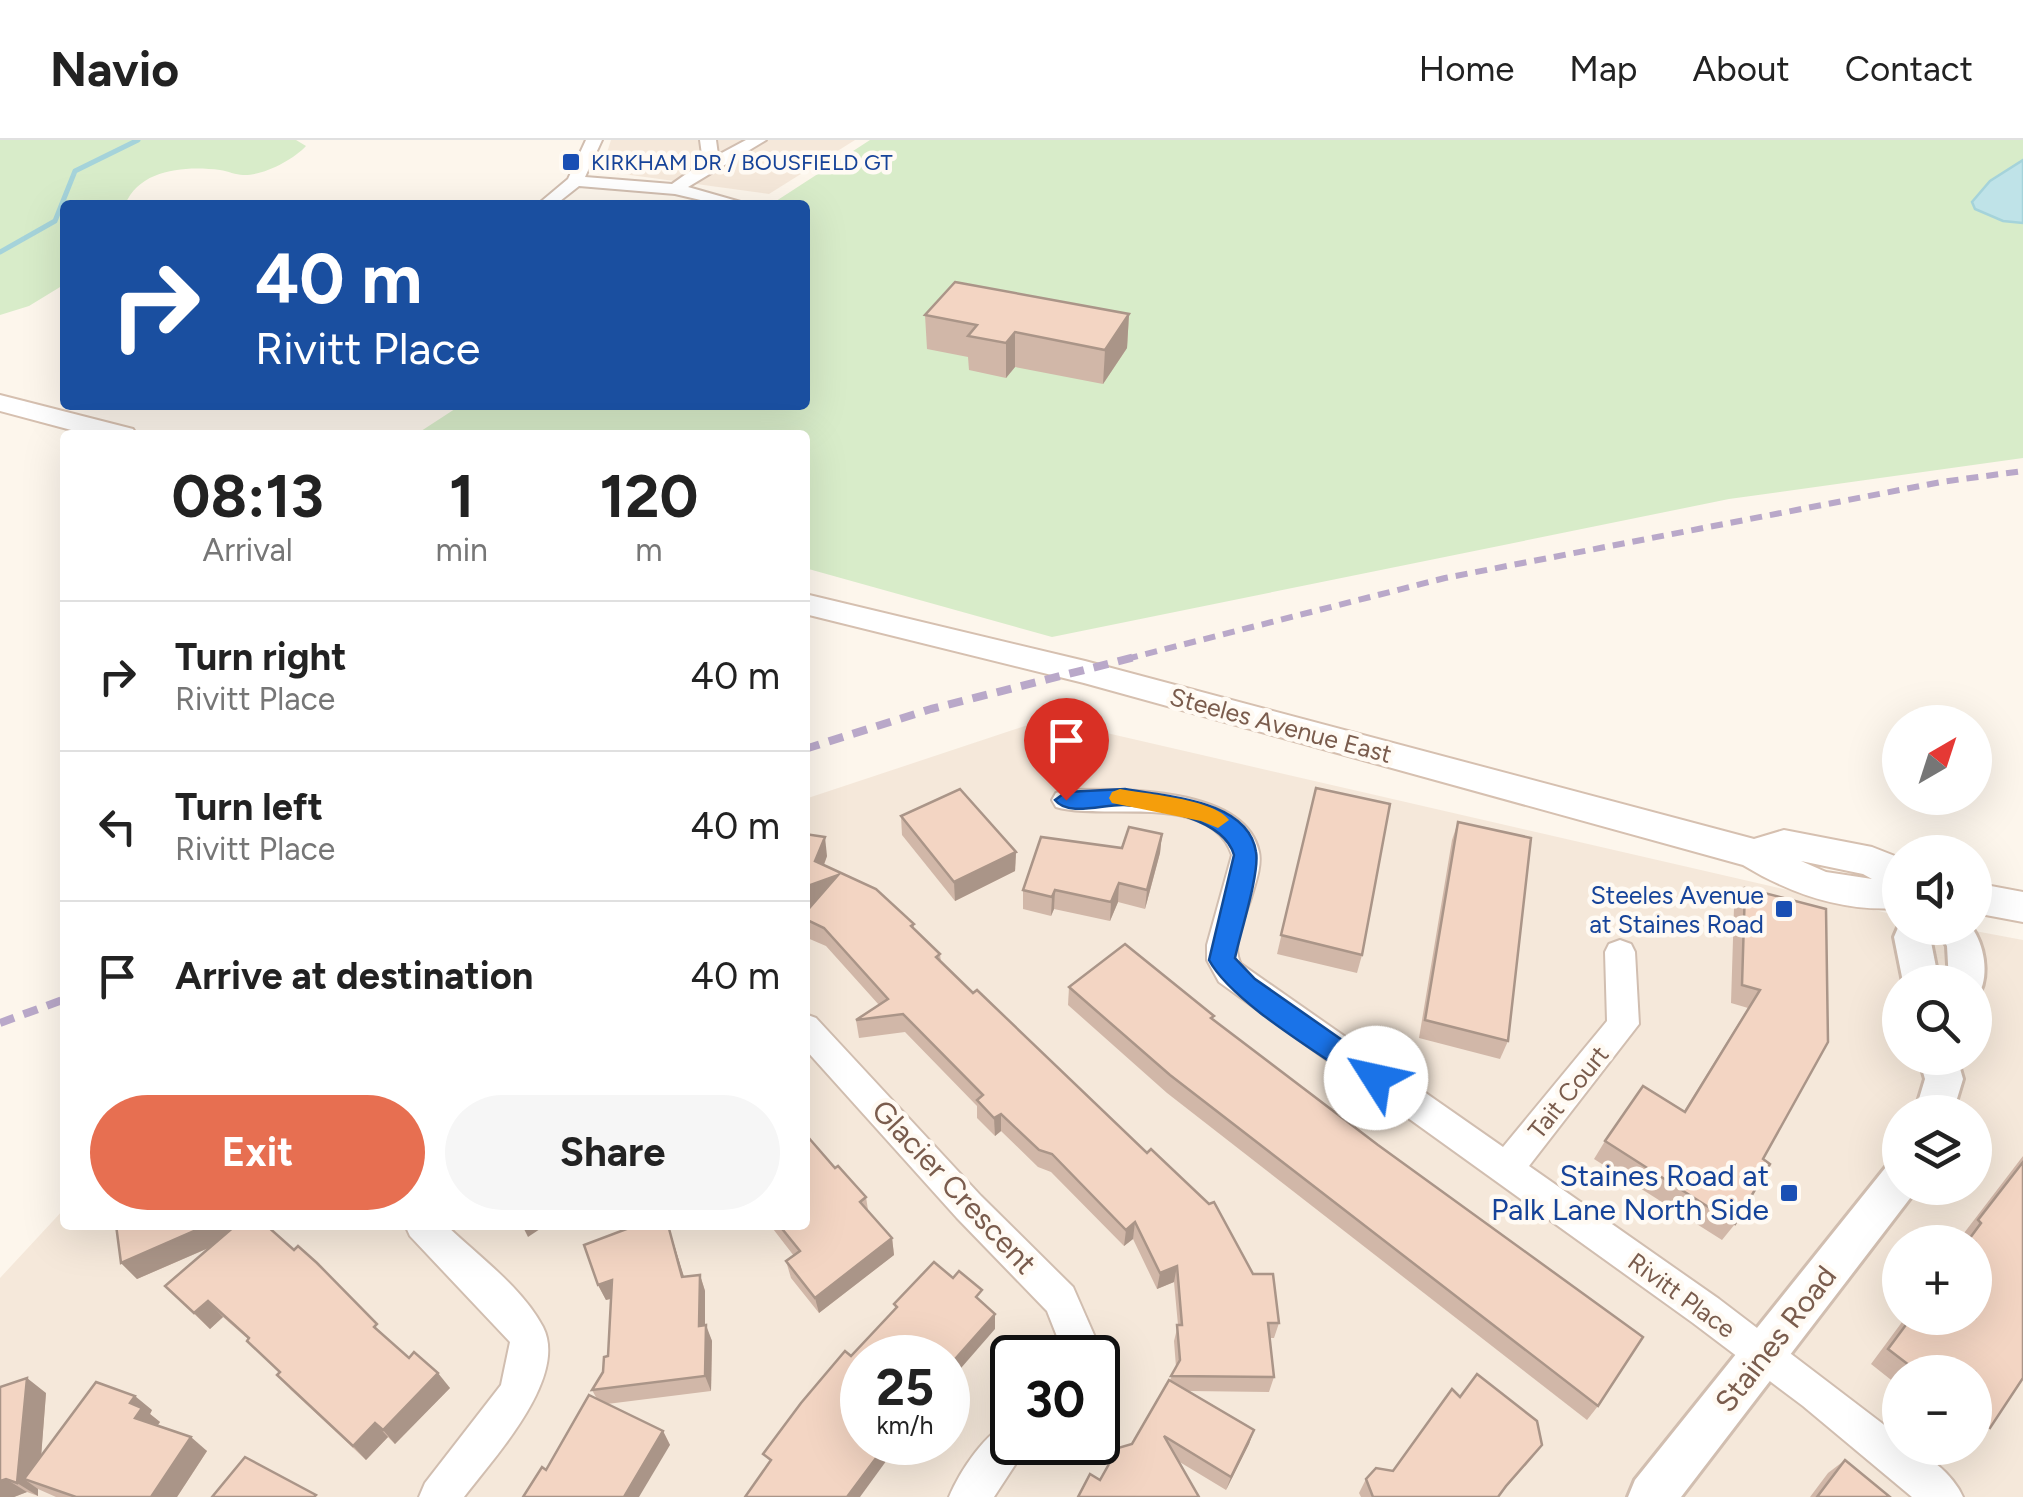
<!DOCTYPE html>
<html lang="en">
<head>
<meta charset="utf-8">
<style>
  body { margin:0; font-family:Figtree,sans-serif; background:#f6f6f6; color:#222; height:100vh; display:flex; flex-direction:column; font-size:38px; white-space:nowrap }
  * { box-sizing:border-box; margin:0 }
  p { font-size:32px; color:#767676 }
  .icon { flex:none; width:55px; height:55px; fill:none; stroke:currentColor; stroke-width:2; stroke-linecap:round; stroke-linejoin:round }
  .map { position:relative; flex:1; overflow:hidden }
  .side { position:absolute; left:60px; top:290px; width:750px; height:800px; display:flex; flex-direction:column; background:#fff; border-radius:10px; box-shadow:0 10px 40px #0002 }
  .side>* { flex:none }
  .banner { position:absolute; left:60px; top:60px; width:750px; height:210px; border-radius:10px; box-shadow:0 10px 40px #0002; background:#1a4fa0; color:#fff; overflow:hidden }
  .needle { width:65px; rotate:39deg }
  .controls { position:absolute; left:1882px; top:565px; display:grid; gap:20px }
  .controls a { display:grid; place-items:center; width:110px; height:110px; border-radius:50%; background:#fff; box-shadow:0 10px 40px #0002; font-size:50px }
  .speed { position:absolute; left:840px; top:1195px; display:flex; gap:20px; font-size:50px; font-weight:700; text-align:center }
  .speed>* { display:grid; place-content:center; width:130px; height:130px; border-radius:50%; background:#fff; box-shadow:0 10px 40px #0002; line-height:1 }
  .speed small { font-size:25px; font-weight:400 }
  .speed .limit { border:5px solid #111; border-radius:15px; background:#fff; color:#111 }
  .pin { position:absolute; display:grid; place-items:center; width:85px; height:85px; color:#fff; margin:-102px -42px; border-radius:50% 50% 50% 0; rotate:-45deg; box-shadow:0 0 10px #0007 }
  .pin .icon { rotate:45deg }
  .me { position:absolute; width:110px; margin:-55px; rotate:305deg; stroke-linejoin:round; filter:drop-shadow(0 0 8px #0008) }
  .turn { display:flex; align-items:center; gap:35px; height:210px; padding:0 30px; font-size:45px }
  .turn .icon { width:130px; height:130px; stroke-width:2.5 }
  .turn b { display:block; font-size:70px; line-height:85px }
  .eta { display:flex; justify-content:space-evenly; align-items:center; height:170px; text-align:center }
  .eta b { font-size:60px; font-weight:700; line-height:70px }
  .cta { display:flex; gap:20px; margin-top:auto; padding:20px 30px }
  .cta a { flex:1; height:115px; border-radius:60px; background:#e76f51; color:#fff; font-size:40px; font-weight:700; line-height:115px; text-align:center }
  .cta a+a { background:#f6f6f6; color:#222 }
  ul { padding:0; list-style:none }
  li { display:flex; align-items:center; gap:30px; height:150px; padding:0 30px; border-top:2px solid #e0e0e0 }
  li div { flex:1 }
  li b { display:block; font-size:38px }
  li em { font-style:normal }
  header { display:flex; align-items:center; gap:60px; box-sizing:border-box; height:140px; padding:0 50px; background:#fff; border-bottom:2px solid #e0e0e0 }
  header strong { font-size:48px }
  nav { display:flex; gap:55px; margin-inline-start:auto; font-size:35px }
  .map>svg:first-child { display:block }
  .residential { fill:#f5e8da; fill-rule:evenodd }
  .green { fill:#d8ecc9 }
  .water { fill:#bfe3e8; stroke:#a5d3da; stroke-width:2.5 }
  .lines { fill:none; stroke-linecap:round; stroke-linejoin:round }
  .stream { stroke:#a5d3da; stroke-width:5 }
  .minor-casing { stroke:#d1beb0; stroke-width:4 }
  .tertiary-casing { stroke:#d1beb0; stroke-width:6 }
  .secondary-casing { stroke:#d6c0b0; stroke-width:4 }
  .minor { fill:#fff; fill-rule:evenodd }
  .tertiary { fill:#fff; fill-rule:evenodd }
  .secondary { fill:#fff; fill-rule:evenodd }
  .rail-far1 { stroke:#b9a8c9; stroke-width:6; stroke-dasharray:12 8; stroke-linecap:butt }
  .rail { stroke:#b9a8c9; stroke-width:8; stroke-dasharray:15 10; stroke-linecap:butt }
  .wall { fill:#d1b7a8 }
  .shaded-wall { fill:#aa9588 }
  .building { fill:#f3d5c3; stroke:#aa9588; stroke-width:2.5 }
  .route { fill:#1a73e8; stroke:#114b97; stroke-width:2.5 }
  .slow { fill:#f59e0b }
  .transit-dot { fill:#1a4fb4; stroke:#fffaf3; stroke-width:4 }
  .labels { text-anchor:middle; stroke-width:9; stroke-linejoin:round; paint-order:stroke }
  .far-transit-label { font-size:22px; fill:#164399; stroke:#fffaf3; text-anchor:start }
  .street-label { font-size:25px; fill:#7a5c4d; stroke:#fffaf3 }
  .transit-label { font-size:25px; fill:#164399; stroke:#fffaf3; text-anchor:end }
  .near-transit-label { font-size:30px; fill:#164399; stroke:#fffaf3; text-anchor:end }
  .near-street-label { font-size:30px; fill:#7a5c4d; stroke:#fffaf3 }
</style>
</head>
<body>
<header>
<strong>Navio</strong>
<nav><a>Home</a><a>Map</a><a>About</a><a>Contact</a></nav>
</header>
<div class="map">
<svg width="2023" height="1357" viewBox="0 0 2023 1357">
  <rect width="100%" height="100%" fill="#fdf6ec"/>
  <!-- residential -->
  <g class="residential">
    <path d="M611,0H855L769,54L601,31Z"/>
    <path d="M1046,579L1900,776V788H1959L2023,800V1357H0V1138L65,1068V1085H805V659ZM1900,842H1975V918H1900ZM1900,972H1975V1048H1900ZM1900,1102H1975V1178H1900ZM862,1218H948V1302H862ZM1012,1218H1098V1302H1012ZM1900,1232H1975V1308H1900Z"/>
  </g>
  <!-- green -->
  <g class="green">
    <path d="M0,0H296L306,6C293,20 263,36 243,35C236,35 228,31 220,30C187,26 140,28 125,65H65V144L29,166L0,175Z"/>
    <path d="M870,0H2023V318L1729,359L1052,497L805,428V295H415L461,265H805V65H770Z"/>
  </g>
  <!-- water -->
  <path class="water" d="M2023,20V83L2003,81L1975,69L1972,62L1990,41Z"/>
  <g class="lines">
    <!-- stream -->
    <path class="stream" d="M0,112L55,81L75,31L138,0"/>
    <!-- minor casing -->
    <g class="minor-casing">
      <g id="minor">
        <path d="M586,0H602L585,37L672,44L703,22L700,0H716L718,15L746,0H766L688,47L751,65H722L675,54L579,46L555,65H537L568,39Z"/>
        <path d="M1066,650C1118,649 1245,646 1259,712C1262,726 1255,744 1251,758C1245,777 1230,805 1241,824L1503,1007L1607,881L1605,812L1609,804L1620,800L1631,804L1635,812L1639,884L1529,1026L1719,1159L1900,1297V1308C1924,1308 1954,1336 1963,1357H1912L1803,1266L1693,1183L1219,842L1207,820V805L1232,715C1211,651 1104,681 1056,667L1052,660L1056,653Z"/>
        <path d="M805,874L816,878L981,1056L1073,1147L1098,1204L1094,1218H1057L1060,1204L1047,1171L957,1078L805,909Z"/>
        <path d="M405,1085H446C478,1116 522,1147 543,1187C569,1238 492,1320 464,1357H419L425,1343L501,1245L510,1202L410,1096Z"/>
        <path d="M1012,1281V1302H1030L994,1357H949C960,1331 986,1291 1012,1281Z"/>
      </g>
    </g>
    <!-- tertiary casing -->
    <g class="tertiary-casing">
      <g id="tertiary">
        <path d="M1900,783V788H1932L1930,797L1939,842H1903L1894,797Z"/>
        <path d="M1936,788H1972C1984,805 1989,833 1980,852L1975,854V842H1949L1947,806Z"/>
        <path d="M1919,918H1957L1963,939L1953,972H1915L1925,939Z"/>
        <path d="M1900,1022V1048H1917L1914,1053L1681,1357H1628L1635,1340L1886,1027Z"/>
      </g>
    </g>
    <!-- secondary casing -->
    <g class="secondary-casing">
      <g id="secondary">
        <path d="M0,255L133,289L137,295H90L0,271Z"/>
        <path d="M805,454L1085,521L1754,699L1784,690L1872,707L1900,718V768C1843,772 1791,754 1743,725L1084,543L805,474ZM1801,721L1863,734L1872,739L1826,732Z"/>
        <path d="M1975,743L2023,752V782L1975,773Z"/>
      </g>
    </g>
    <!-- minor -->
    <use href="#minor" class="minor"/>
    <!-- tertiary -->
    <use href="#tertiary" class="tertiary"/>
    <!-- secondary -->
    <use href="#secondary" class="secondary"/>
    <!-- rail-far1 -->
    <path class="rail-far1" d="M1126,519L1445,438L1941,342L2023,331"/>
    <!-- rail -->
    <g class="rail">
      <path d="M805,609L931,569L1135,517"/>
      <path d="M0,883L65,859"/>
    </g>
  </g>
  <!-- wall -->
  <g class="wall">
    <path d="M1129,174L1127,208L1103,244L1015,227L1006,238L969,230L968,217L927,209L925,175Z"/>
    <path d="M1316,648L1362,815L1357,833L1277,814Z"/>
    <path d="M901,676L1016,712L1015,731L955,761L902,695Z"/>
    <path d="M1458,682L1508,901L1500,919L1419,898L1452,700Z"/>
    <path d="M805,694L827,716L824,725L914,784V789L940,814L941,822L1279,1183L1274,1198H1269L1274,1237L1269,1252L1189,1251L1254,1290L1249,1304L1226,1350L1178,1321L1100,1340L1132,1304L1170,1240L1176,1227L1174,1201L1178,1185L1174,1142L1157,1149L1133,1099L1124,1106L1051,1032L1038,1027L1001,991L995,996L977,978V966L905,892L859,898L856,880L879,865L826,806L805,797V773L813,764L805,767Z"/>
    <path d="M1162,694L1160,713L1145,769L1118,762L1110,781L1054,769L1051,776L1023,769V750L1122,708Z"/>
    <path d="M1745,748L1826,769L1763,1019L1735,1084L1722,1100L1594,1019L1605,1001L1684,971L1748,868L1731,863L1734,767Z"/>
    <path d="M1069,847L1214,880L1598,1266L1587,1280L1167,953L1068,865Z"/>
    <path d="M2023,1016V1238L1990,1288L1975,1298V1232H1900V1247L1871,1224L1905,1178H1975V1102H1962L1964,1099L1961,1097Z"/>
    <path d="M835,1028L866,1057L868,1070L892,1098L894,1115L819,1173L791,1138L786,1121L794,1116L770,1085H805Z"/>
    <path d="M266,1085L409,1218L450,1248L395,1304L388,1297L366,1320L291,1250L277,1235L280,1233L247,1201L248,1199L223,1177L210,1189L165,1146L211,1107L137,1139L121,1123Z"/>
    <path d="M637,1085H668L684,1137L700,1135L705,1151V1185L712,1201L711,1251L607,1264L663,1291L670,1305L546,1330L597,1259L592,1250L603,1232L608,1216L611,1159L606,1160L598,1145Z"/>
    <path d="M46,1253L41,1316L152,1270L150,1274L160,1282L157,1286L207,1311L177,1357H56L38,1349V1356L27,1352L14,1357H0Z"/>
    <path d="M1531,1319L1498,1357H1361L1359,1353L1366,1339L1393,1331Z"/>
    <path d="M1845,1320L1890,1357H1810L1828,1333Z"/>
  </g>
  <!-- shaded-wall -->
  <g class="shaded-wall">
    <path d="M1129,174L1127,208L1103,244L1105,210Z"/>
    <path d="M1015,192V227L1006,238V203Z"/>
    <path d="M1162,694L1160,713L1145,769L1147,750Z"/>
    <path d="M825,697L827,716L818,740L815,721Z"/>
    <path d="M1016,712L1015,731L955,761L954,742Z"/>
    <path d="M838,735L840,754L805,767V747Z"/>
    <path d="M1119,743L1118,762L1110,781L1111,762Z"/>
    <path d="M1055,750L1054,769L1051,776L1052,757Z"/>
    <path d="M1001,974V991L995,996L994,978Z"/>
    <path d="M1135,1082L1133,1099L1124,1106L1126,1090Z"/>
    <path d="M208,1085H261L137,1139L121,1123Z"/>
    <path d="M522,1085H546L528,1097Z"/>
    <path d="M668,1085L689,1153L682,1137Z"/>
    <path d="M892,1098L894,1115L819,1173L815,1158Z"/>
    <path d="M1177,1126L1174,1142L1157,1149L1160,1133Z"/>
    <path d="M700,1135L705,1151V1202L699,1186Z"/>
    <path d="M612,1140L620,1156L606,1160L598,1145Z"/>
    <path d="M208,1161L223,1177L210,1189L194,1173Z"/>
    <path d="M995,1174V1189L948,1243V1227Z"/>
    <path d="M706,1185L712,1201L711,1251L705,1236Z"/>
    <path d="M438,1233L450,1248L395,1304L383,1290Z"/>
    <path d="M27,1238L46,1253L39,1344L24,1339L38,1349V1356L17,1343Z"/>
    <path d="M135,1256L152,1270L150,1274L160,1282L152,1293L135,1278L130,1263Z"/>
    <path d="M375,1283L388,1297L366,1320L353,1306Z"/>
    <path d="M1254,1290L1249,1304L1226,1350L1231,1337Z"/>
    <path d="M663,1291L670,1305L639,1357H624Z"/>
    <path d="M191,1297L207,1311L177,1357H151Z"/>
    <path d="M888,1302H900L860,1357H847Z"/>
    <path d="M6,1339L27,1352L14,1357H0V1341Z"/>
  </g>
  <!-- building -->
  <g class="building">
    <path d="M955,142L1129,174L1105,210L1015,192L1006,203L968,196L977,185L925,175Z"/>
    <path d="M1316,648L1390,664L1362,815L1281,795Z"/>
    <path d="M960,649L1016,712L954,742L901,676Z"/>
    <path d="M1458,682L1531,698L1508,901L1425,880Z"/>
    <path d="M1129,687L1162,694L1147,750L1119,743L1111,762L1055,750L1052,757L1023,750L1041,697L1122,708Z"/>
    <path d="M805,694L825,697L815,721L876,749L914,784L911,786L940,814L936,817L973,853L977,850L1147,1013L1151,1009L1209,1064L1214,1062L1253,1134H1273L1279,1183H1268L1274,1237L1171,1236L1180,1220L1177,1185H1182L1177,1126L1160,1133L1135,1082L1126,1090L1052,1014L1039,1010L1001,974L994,978L977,960L983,955L903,874L856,880L888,859L824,788L805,779V773L838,735L805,747Z"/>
    <path d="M1745,748L1826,769L1828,902L1763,1019L1770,1024L1735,1084L1605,1001L1643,946L1685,972L1760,850L1742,845Z"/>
    <path d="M1125,804L1214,876L1211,878L1378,1005L1643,1197L1598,1266L1170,935L1069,847Z"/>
    <path d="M808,997L835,1028L838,1026L866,1057L860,1062L892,1098L815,1158L786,1121L800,1111L779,1085H805V999Z"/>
    <path d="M2023,1022V1238L1990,1288L1975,1276V1232H1918L1888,1209L1911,1178H1975V1102H1967L1981,1083L1978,1080Z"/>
    <path d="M116,1085H208L121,1123Z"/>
    <path d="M236,1085H266L294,1110L298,1106L317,1123L377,1184L374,1187L409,1218L414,1212L438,1233L383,1290L375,1283L353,1306L277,1235L280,1232L247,1201L249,1198L208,1161L194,1173L165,1146Z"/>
    <path d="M637,1085H668L682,1137L700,1135L699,1186L706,1185L705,1236L592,1250L603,1232L604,1217L608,1216L612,1140L598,1145L584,1105Z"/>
    <path d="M934,1122L953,1138L959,1131L982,1150L976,1157L995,1174L948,1227V1218H862V1302H888L847,1357H745L771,1320L763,1314L801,1263L845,1211L851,1216L897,1167L894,1164Z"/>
    <path d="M1477,1234L1537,1281L1542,1305L1506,1346L1498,1357H1373L1366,1339L1376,1328L1393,1331L1452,1249L1460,1257Z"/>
    <path d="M27,1238L17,1343L6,1339L0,1341V1247Z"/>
    <path d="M1169,1240L1254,1290L1231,1337L1164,1296L1199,1357H1078L1090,1334L1100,1340L1118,1308L1132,1304Z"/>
    <path d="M96,1242L135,1256L130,1263L142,1268L135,1278L191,1297L151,1357H76L24,1339Z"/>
    <path d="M589,1255L663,1291L624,1357H523L542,1327L546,1330Z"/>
    <path d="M245,1317L316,1355L314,1357H212Z"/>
    <path d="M1845,1320L1890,1357H1817Z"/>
  </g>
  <!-- route -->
  <path class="route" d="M1125,649C1165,657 1248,659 1256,712C1260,732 1240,794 1235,818L1255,839L1385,930L1389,938L1385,946L1376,950L1366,946C1324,916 1232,863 1209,820L1234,715C1224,679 1158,667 1124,665C1104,664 1068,677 1055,660L1066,652Z"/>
  <!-- slow -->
  <path class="slow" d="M1120,649C1146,654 1214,659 1229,680L1218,688L1201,681L1112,663L1109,658L1112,652Z"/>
  <!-- markers -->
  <g class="transit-dot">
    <rect x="561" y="12" width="20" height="20" rx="5"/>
    <rect x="1774" y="759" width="20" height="20" rx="5"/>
    <rect x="1779" y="1043" width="20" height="20" rx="5"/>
  </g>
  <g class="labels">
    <!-- far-transit labels -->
    <g class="far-transit-label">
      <text x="591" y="30">KIRKHAM DR / BOUSFIELD GT</text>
    </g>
    <!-- street labels -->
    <g class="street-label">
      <text transform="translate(1281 585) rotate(15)" y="9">Steeles Avenue East</text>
      <text transform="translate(1568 952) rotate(-51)" y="9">Tait Court</text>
      <text transform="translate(1682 1155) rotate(36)" y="9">Rivitt Place</text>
    </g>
    <!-- transit labels -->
    <g class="transit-label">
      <text x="1764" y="764">Steeles Avenue<tspan x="1764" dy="29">at Staines Road</tspan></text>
    </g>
    <!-- near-transit labels -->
    <g class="near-transit-label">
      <text x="1769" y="1046">Staines Road at<tspan x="1769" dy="34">Palk Lane North Side</tspan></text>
    </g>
    <!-- near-street labels -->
    <g class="near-street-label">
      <text transform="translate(954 1047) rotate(47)" y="10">Glacier Crescent</text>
      <text transform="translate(1776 1199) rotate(-52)" y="10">Staines Road</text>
    </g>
  </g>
</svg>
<div class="controls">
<a><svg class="needle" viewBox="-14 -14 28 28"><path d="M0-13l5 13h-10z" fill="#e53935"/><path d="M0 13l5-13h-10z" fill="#767676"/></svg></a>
<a><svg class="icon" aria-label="sound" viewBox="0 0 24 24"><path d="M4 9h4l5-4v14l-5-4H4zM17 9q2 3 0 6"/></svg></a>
<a><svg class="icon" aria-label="search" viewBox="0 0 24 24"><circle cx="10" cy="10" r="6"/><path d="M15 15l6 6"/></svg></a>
<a><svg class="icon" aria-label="layers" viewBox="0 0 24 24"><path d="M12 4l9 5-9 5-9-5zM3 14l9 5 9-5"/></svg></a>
<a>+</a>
<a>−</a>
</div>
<div class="speed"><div>25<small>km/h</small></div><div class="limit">30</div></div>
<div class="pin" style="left:1066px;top:660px;background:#d93025"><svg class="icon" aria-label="arrive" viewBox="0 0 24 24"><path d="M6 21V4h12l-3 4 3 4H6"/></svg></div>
<svg class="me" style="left:1376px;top:938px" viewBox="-20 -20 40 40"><circle r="19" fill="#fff"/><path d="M0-13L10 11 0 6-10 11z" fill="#1a73e8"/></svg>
<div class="banner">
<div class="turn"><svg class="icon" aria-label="right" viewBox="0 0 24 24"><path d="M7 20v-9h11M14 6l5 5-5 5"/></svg><div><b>40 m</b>Rivitt Place</div></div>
</div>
<section class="side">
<div class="eta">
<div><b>08:13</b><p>Arrival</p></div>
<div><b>1</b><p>min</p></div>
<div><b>120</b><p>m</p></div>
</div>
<ul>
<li><svg class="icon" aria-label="right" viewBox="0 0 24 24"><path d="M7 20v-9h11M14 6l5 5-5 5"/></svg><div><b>Turn right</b><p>Rivitt Place</p></div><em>40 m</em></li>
<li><svg class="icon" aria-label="left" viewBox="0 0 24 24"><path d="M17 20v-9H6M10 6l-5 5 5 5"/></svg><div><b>Turn left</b><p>Rivitt Place</p></div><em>40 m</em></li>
<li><svg class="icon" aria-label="arrive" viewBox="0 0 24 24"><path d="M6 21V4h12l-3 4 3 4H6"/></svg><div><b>Arrive at destination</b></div><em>40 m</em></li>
</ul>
<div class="cta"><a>Exit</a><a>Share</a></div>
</section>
</div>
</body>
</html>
